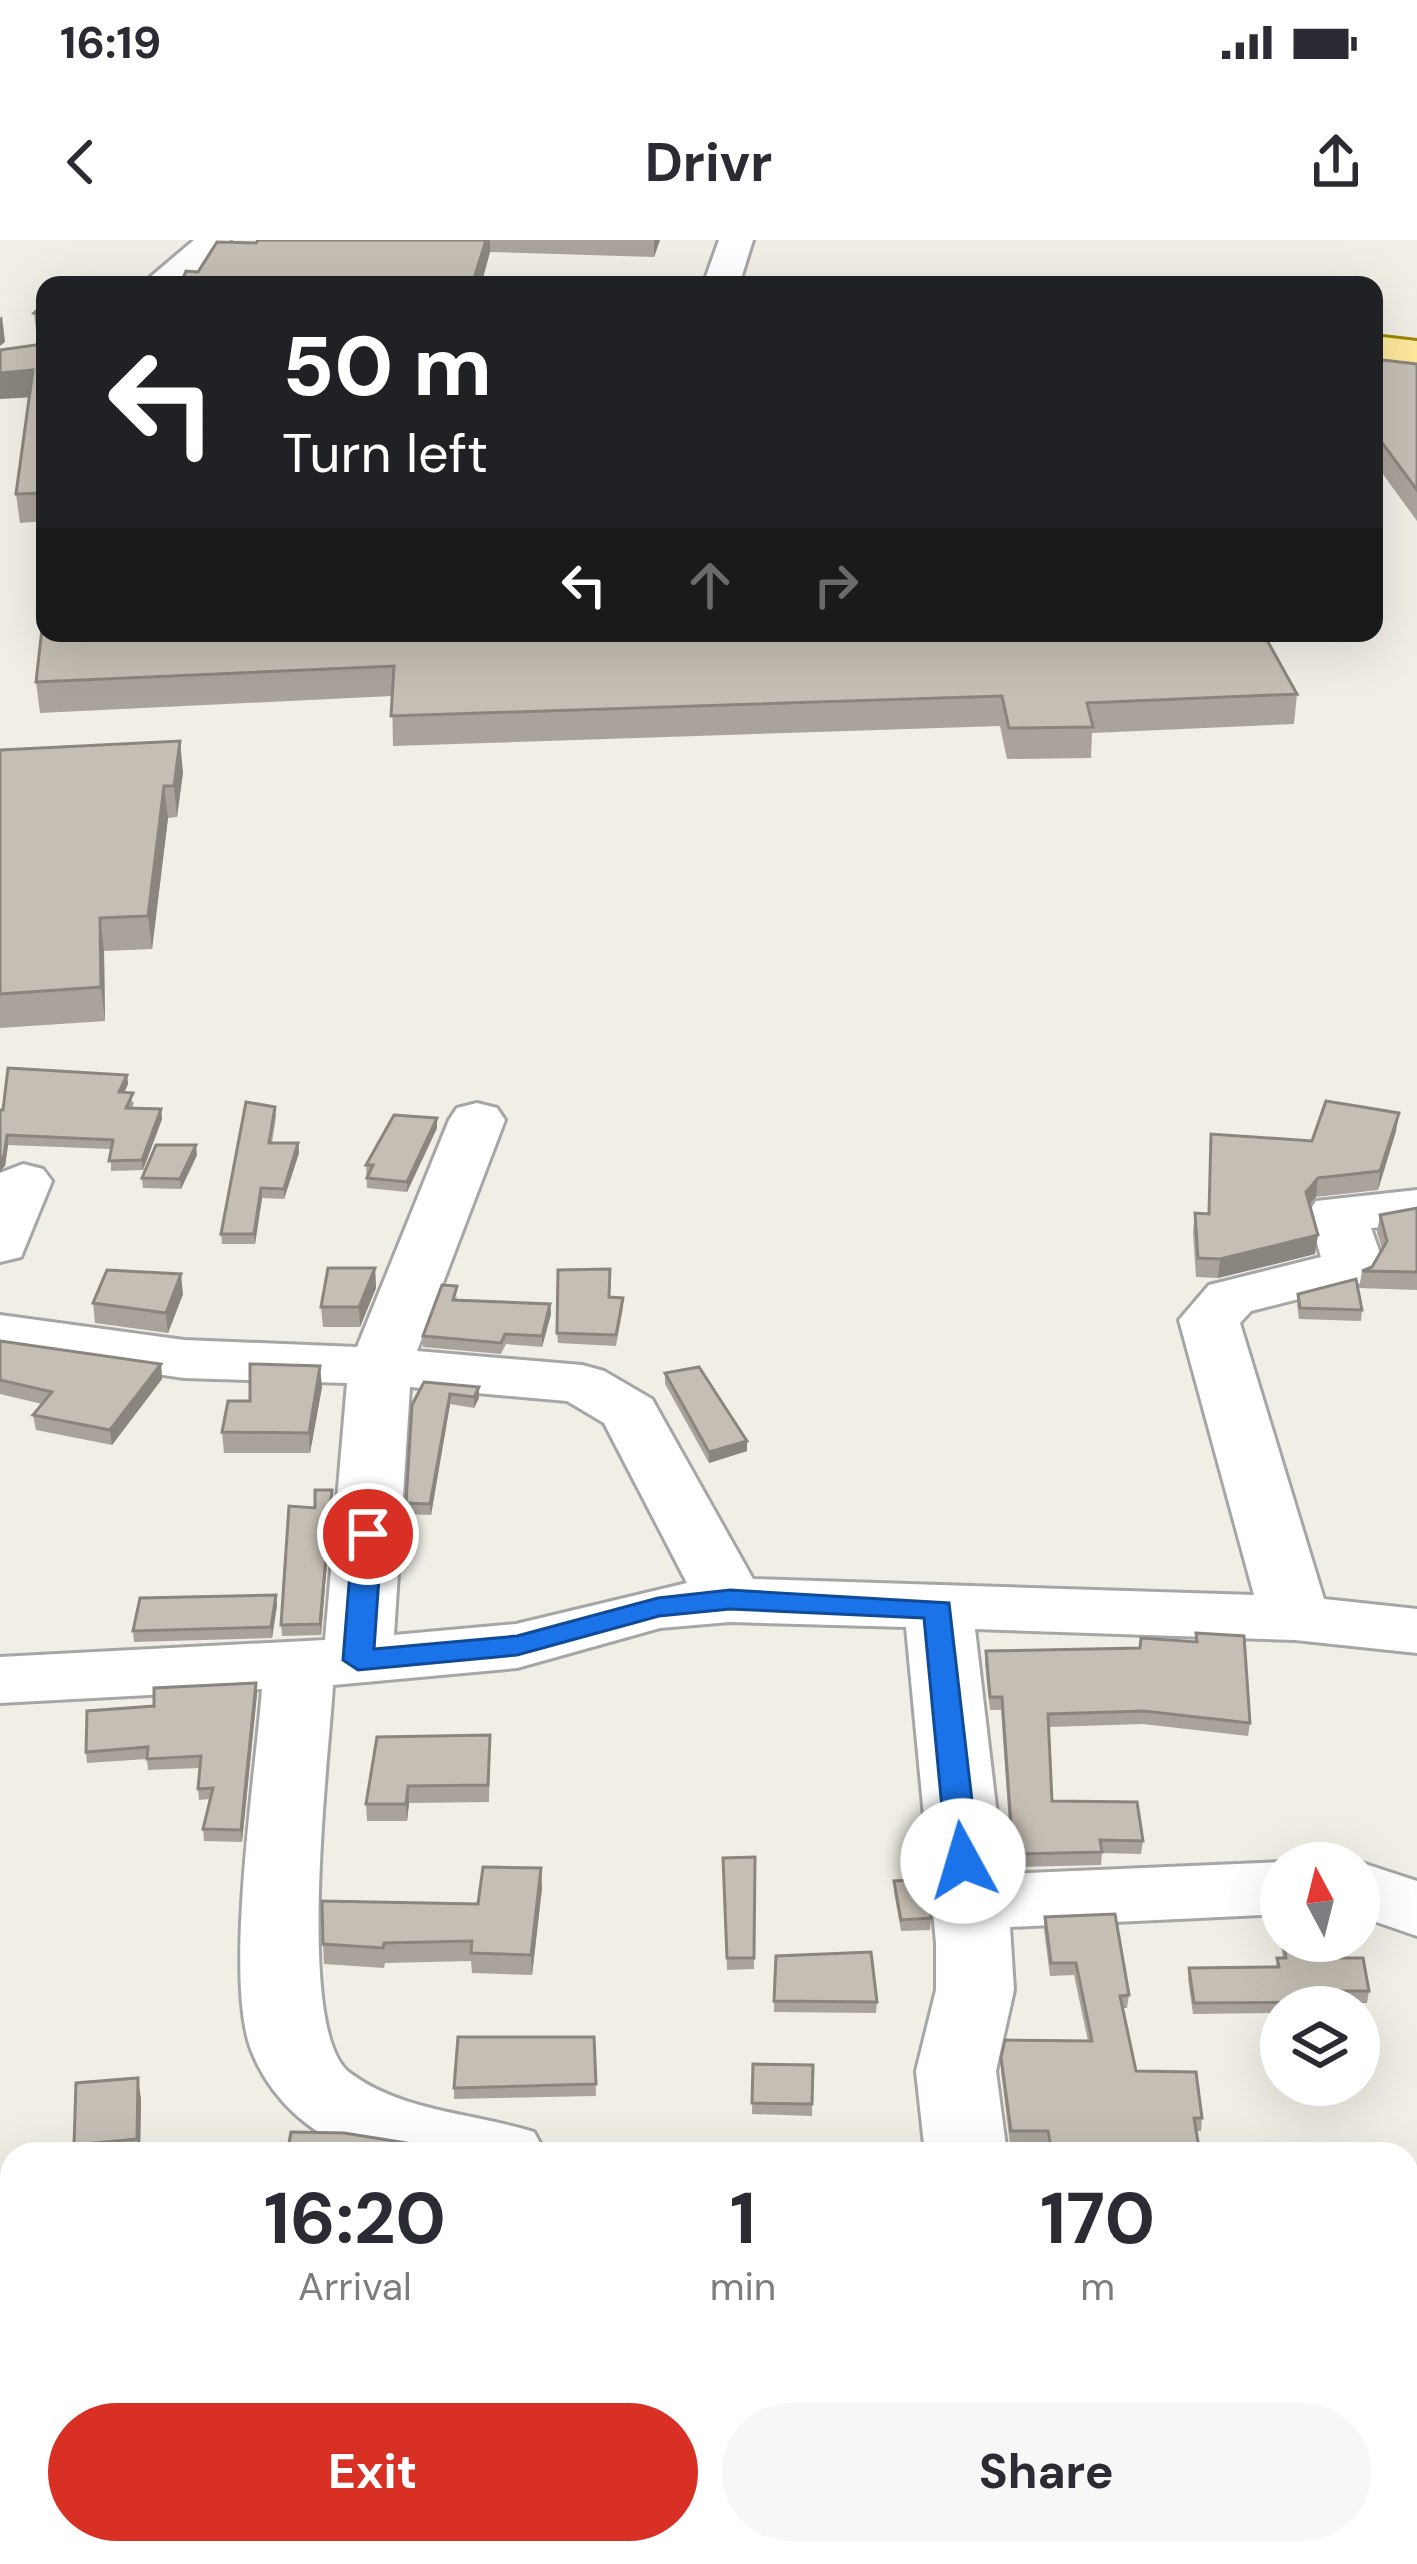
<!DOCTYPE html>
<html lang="en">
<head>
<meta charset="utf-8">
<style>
  body { margin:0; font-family:"DM Sans",sans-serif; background:#f7f7f7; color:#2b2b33; height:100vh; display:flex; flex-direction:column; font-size:45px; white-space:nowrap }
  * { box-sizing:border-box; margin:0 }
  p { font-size:39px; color:#7c7c81 }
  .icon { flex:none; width:66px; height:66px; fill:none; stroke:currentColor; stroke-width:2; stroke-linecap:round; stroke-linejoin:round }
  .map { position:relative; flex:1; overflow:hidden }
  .sheet { position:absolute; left:0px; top:1902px; width:1419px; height:423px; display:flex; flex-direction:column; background:#fff; border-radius:36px 36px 0 0; box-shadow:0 12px 48px #0002 }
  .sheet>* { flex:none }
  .banner { position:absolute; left:36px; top:36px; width:1347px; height:366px; border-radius:24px; box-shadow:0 12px 48px #0002; background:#202124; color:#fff; overflow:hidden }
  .needle { width:78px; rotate:353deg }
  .tools { position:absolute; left:1260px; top:1602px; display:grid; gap:24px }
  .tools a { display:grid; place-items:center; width:120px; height:120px; border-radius:50%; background:#fff; box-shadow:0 12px 48px #0002; font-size:60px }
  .pin { position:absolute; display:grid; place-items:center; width:102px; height:102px; color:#fff; margin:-51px; border:6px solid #fff; border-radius:50%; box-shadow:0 3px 12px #0007 }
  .me { position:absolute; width:132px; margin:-66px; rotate:354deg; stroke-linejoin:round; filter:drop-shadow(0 0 9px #0008) }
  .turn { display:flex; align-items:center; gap:42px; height:252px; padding:0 48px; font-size:54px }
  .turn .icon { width:156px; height:156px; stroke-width:2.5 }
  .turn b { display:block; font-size:84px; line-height:102px }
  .lanes { display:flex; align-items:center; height:114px; padding:0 48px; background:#0003; justify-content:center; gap:60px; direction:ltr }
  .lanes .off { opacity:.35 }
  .eta { display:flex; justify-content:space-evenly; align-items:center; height:204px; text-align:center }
  .eta b { font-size:72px; font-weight:700; line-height:84px }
  .button { display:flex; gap:24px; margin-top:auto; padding:24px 48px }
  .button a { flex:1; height:138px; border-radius:72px; background:#d93025; color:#fff; font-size:48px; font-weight:700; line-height:138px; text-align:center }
  .button a+a { background:#f7f7f7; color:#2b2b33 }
  .status { display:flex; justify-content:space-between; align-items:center; height:84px; padding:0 60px; background:#fff; direction:ltr }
  .status svg { height:33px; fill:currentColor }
  header { display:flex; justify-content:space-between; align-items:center; height:156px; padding:0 48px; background:#fff; font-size:54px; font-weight:700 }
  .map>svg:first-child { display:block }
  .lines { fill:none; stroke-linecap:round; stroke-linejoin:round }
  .minor-casing { stroke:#a6a6a6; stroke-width:6 }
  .major-casing { stroke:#998600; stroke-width:6 }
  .minor { fill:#fff; fill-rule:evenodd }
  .major { fill:#fee89b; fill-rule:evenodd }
  .wall { fill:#a9a39b }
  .shaded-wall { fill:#8a857e }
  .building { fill:#c5beb4; stroke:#8a857e; stroke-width:3 }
  .route { fill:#1a73e8; stroke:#114b97; stroke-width:3 }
</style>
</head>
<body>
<div class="status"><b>16:19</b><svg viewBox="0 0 49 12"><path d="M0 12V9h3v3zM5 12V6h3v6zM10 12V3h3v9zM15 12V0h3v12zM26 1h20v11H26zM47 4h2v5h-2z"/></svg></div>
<header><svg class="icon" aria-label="back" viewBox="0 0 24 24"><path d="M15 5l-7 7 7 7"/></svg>Drivr<svg class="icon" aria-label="share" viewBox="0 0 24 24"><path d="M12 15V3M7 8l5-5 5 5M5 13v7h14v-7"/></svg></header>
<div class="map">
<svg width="1417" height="2324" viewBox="0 0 1417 2324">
  <rect width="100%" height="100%" fill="#f0eee5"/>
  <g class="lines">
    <!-- minor casing -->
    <g class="minor-casing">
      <g id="minor">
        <path d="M194,0H230L183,45H141Z"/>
        <path d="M719,0H753L739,45H703Z"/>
        <path d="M477,863L497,868L505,880L417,1111L582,1125L604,1131L652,1159L753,1339L1254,1355L1179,1080L1209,1045L1321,1017L1308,973L1316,961L1417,950V984L1371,988L1381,1016L1366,1042L1251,1071L1240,1083L1324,1359L1417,1369V1413L1295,1400L975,1389L1004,1634L1281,1622L1286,1623H1281V1674L1010,1687L1014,1750L996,1831L1007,1914H925L916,1831L936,1750V1703L906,1387L730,1382L660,1388L517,1428L333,1445C329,1518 294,1792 350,1833C402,1872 474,1873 534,1892L546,1914C498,1914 406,1924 363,1912C313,1898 271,1860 252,1812C223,1742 256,1532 262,1449L0,1463V1417L325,1400L347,1143L184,1138L0,1111V1075L184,1100L357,1107L449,880L457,868ZM410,1147L567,1161L604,1183L687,1343L516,1384L394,1395Z"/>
        <path d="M23,924L43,929L52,941L21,1017L0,1022V933Z"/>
        <path d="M1359,1622L1417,1641V1696L1359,1676V1623H1354Z"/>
        <path d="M1417,2133V2205L1407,2207V2135Z"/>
        <rect x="568" y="2313" width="92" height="11"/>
      </g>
    </g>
    <!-- major casing -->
    <g class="major-casing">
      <path id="major" d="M1374,96L1417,101V125L1374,120Z"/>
    </g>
    <!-- minor -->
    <use href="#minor" class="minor"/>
    <!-- major -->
    <use href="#major" class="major"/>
  </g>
  <!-- wall -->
  <g class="wall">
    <path d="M258,0H660L654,17L490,12L481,45H66L182,41L256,3Z"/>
    <path d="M45,63V281L20,283L16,254L43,100L37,99L34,73Z"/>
    <path d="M1374,119L1417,124V281L1374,222Z"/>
    <path d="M45,393H1270L1269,405L1297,454L1294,484L1092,493L1091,518L1007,519L1000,486L393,506L392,456L40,473L36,442Z"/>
    <path d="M0,510L183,532L177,577L168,578L152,709L104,711L105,781L0,788Z"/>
    <path d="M127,835L128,844L124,852L134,863L132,868L161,869L162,879L143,930L111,931V909L8,905L5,926L0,870Z"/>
    <path d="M275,867L276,877L272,903H298L299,913L284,959L262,958L255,1004H222L221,994Z"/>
    <path d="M437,888L407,952L367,948L366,925Z"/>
    <path d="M1396,891L1378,950L1316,957L1310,964L1315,1014L1218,1038L1196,1037L1193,992L1195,973L1208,974L1211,894L1312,901Z"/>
    <path d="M197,915L181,949L143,948L142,938Z"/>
    <path d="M1417,968V1050L1359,1048L1362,1031L1372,1027L1382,1009L1377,992L1380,975Z"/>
    <path d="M375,1028L376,1048L360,1087H323L321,1067Z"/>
    <path d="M183,1054L168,1093L95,1083L93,1063Z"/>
    <path d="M1298,1054L1362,1070L1361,1081L1299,1079L1297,1064Z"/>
    <path d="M457,1056L456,1060L550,1064L551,1074L542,1107L506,1104L501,1114L423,1107V1096Z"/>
    <path d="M609,1058L623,1068L616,1106L558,1103L557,1093Z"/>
    <path d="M0,1101L161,1124L162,1139L112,1205L36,1190L33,1175L42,1164L0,1154Z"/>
    <path d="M665,1133L747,1211L709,1223L665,1144Z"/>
    <path d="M424,1142L479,1158L474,1168L450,1164L431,1275L406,1274V1263Z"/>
    <path d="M322,1147L310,1213H224L222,1192L250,1161Z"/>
    <path d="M332,1260L321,1395L282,1396L281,1385L315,1268Z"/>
    <path d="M276,1355L277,1365L272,1398L134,1402L133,1391Z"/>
    <path d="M1196,1393L1250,1483L1248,1496L1143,1484L1048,1487L1052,1561L1143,1601L1141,1614L1102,1613L1101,1625L1012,1627L1001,1470H990L985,1424L986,1411L1140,1408L1195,1402Z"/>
    <path d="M256,1443L257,1454L242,1602L204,1601L203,1589L210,1559L199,1560L198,1549L200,1528L148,1530L147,1519L87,1523L86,1512L154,1466Z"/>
    <path d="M490,1495L489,1562L409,1563L407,1581H367L366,1564Z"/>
    <path d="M755,1617L754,1729L727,1730L723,1618Z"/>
    <path d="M541,1628L542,1648L532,1735L472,1733L471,1721L385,1723L384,1728L324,1724L323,1704L478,1664Z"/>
    <path d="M894,1641L931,1678L930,1690L901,1691L894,1652Z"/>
    <path d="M1279,1667H1281V1701H1338L1341,1718L1369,1751L1367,1763H1327V1767H1281V1773L1193,1774L1188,1739L1189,1728L1276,1727L1277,1718H1283L1277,1679Z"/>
    <path d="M1045,1677L1129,1755L1127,1768H1123L1136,1831L1202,1878L1201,1891H1196L1200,1914H1049L1047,1904H1010L1001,1831V1818L1088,1801L1074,1735L1050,1736L1044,1690Z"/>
    <path d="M774,1761L877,1762L876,1773L774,1772Z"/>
    <path d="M594,1797L596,1856L454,1859V1848Z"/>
    <path d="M753,1824L813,1825L812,1876L752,1874Z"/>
    <path d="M138,1838L141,1860L140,1914H76L74,1905Z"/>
    <path d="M994,2313H1167V2324H996Z"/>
  </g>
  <!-- shaded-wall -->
  <g class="shaded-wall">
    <path d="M486,0H490V12L481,45H472Z"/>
    <path d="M654,0H660L654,17Z"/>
    <path d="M2,76L5,102L0,106V78Z"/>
    <path d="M33,130L36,157L0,159V133Z"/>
    <path d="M180,501L183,532L177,577L174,546Z"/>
    <path d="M164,546L168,578L152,709L148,676Z"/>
    <path d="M100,678L104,711L105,781L101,747Z"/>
    <path d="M127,835L128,844L120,862L119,852Z"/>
    <path d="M161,869L162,879L143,930L142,920Z"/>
    <path d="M1399,873L1396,891L1378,950L1380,931Z"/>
    <path d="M437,878V888L407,952V942Z"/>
    <path d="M7,895L8,905L5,926L0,932V920Z"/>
    <path d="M298,903L299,913L284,959V949Z"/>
    <path d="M196,905L197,915L181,949L180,939Z"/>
    <path d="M1318,938L1316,957L1304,970L1306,952Z"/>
    <path d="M261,948L262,958L255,1004L254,994Z"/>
    <path d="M1318,995L1315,1014L1218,1038L1220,1019Z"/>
    <path d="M375,1028L376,1048L360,1087L359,1067Z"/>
    <path d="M181,1034L183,1054L168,1093L166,1073Z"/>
    <path d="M550,1064L551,1074L542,1107V1096Z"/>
    <path d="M161,1124L162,1139L112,1205L110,1190Z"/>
    <path d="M320,1126L322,1147L310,1213L309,1193Z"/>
    <path d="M479,1147V1158L474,1168V1157Z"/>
    <path d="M450,1154V1164L431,1275L430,1264Z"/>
    <path d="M747,1201V1211L709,1223V1212Z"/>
    <path d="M332,1250V1260L321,1395L320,1384Z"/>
    <path d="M276,1355L277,1365L272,1398L271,1387Z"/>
    <path d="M256,1443L257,1454L242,1602L241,1590Z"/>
    <path d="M408,1546L409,1563L407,1581L406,1564Z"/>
    <path d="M541,1628L542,1648L532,1735L531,1715Z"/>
    <path d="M138,1838L141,1860L140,1914L137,1899Z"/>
  </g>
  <!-- building -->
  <g class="building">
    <path d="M258,0H486L472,45H66L71,41H182L186,31L198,32L217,2L256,3Z"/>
    <path d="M45,63V76L34,73Z"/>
    <path d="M45,88V253L16,254L33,130L0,133V110L43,104Z"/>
    <path d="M1374,119L1417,124V250L1374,192Z"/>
    <path d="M45,362V393H1263L1297,454L1087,463L1093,487L1009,488L1002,456L391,476L394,426L36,442Z"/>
    <path d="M180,501L174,546H164L148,676L100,678L101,747L0,754V510Z"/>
    <path d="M8,828L127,835L119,852L133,853L126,868L161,869L142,920L109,921L113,900L7,895L4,916L0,920V870H3Z"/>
    <path d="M1326,861L1399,873L1380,931L1318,938L1306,952L1318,995L1220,1019L1198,1018L1195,973L1209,974L1211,894L1312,901Z"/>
    <path d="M246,862L275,867L269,903H298L284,949L261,948L254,994H221Z"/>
    <path d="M394,875L437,878L407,942L367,938L373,925H366Z"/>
    <path d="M156,905H196L180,939L142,938Z"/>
    <path d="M1417,968V1032L1362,1031L1372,1027L1387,1001L1380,975Z"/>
    <path d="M328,1028H375L359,1067H321Z"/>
    <path d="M610,1029L609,1057L623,1058L616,1095L557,1093L558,1030Z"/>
    <path d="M107,1030L181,1034L166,1073L93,1063Z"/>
    <path d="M1356,1039L1362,1070L1300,1068L1298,1054Z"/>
    <path d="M442,1045L457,1046L453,1060L550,1064L542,1096L505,1094L501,1103L423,1096Z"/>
    <path d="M0,1101L161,1124L110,1190L33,1175L52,1152L0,1140Z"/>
    <path d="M250,1124L320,1126L309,1193L222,1192L228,1161H250Z"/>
    <path d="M699,1127L747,1201L709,1212L665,1133Z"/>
    <path d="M424,1142L479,1147L474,1157L450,1154L430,1264L406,1263L412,1165Z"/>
    <path d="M315,1250H332L320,1384L281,1385L289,1266L315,1268Z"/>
    <path d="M276,1355L271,1387L133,1391L140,1358Z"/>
    <path d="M1196,1393L1244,1396L1250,1483L1144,1471L1048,1474L1052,1561L1137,1562L1143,1601L1100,1600L1102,1612L1013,1614L1002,1457H990L986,1411L1140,1408L1141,1398L1197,1402Z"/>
    <path d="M256,1443L241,1590L203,1589L213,1548L198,1549L201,1516L147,1519L148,1507L86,1512L87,1471L154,1466V1448Z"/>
    <path d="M490,1495L488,1545L408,1546L406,1564H366L377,1497Z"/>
    <path d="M755,1617L754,1718H727L723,1618Z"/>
    <path d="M483,1627L541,1628L531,1715L471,1713L472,1701L384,1703L383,1708L323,1704L322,1661L478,1664Z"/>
    <path d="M927,1639L931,1678L901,1680L894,1641Z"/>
    <path d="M1115,1674L1129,1755L1120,1756L1136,1831L1196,1832L1202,1878H1194L1200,1914H1052L1048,1891H1011L1001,1818L1005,1800L1092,1801L1076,1723H1051L1045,1677Z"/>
    <path d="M1284,1701H1338L1341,1718H1363L1369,1751H1326L1327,1762L1194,1763L1189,1728L1279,1727L1277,1718H1286Z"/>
    <path d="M871,1712L877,1762L774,1761L776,1716Z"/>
    <path d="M458,1797H594L596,1844L454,1848Z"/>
    <path d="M753,1824L813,1825L812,1864L752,1863Z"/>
    <path d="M138,1838L137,1899L74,1905L76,1843Z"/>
    <path d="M291,1892L344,1893L413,1904L412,1914H287Z"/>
    <path d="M1417,2206V2324H1406L1407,2207Z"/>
    <path d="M488,2313H549V2324H487Z"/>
    <path d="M669,2313H916L917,2324H669Z"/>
    <path d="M999,2313H1167V2324L1059,2321L1060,2324H1001Z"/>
    <path d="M1238,2313H1326L1325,2324H1237Z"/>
  </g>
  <!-- route -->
  <path class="route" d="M368,1285L382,1294L374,1409L517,1396L658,1358L730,1350L949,1363L979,1621L963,1632L947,1621L924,1378L730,1369L659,1376L517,1415L358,1430L343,1420L353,1294Z"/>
</svg>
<div class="tools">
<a><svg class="needle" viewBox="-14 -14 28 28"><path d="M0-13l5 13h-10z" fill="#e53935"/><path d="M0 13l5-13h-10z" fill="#7c7c81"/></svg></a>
<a><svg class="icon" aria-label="layers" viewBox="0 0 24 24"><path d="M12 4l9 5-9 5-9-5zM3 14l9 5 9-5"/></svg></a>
</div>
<div class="pin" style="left:368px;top:1294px;background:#d93025"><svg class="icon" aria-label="arrive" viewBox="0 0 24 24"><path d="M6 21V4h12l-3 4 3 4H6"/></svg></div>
<svg class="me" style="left:963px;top:1621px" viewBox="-20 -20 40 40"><circle r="19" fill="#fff"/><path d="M0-13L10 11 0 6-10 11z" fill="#1a73e8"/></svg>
<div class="banner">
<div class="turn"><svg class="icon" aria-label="left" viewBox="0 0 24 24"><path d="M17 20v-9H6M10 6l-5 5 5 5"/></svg><div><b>50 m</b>Turn left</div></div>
<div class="lanes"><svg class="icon" aria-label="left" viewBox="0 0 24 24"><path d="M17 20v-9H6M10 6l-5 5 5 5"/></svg><svg class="icon off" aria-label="ahead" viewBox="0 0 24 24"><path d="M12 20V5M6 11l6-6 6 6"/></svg><svg class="icon off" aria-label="right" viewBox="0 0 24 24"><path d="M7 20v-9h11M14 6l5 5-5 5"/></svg></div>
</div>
<section class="sheet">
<div class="eta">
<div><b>16:20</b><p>Arrival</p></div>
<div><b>1</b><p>min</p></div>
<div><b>170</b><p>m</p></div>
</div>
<div class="button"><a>Exit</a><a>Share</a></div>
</section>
</div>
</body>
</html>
